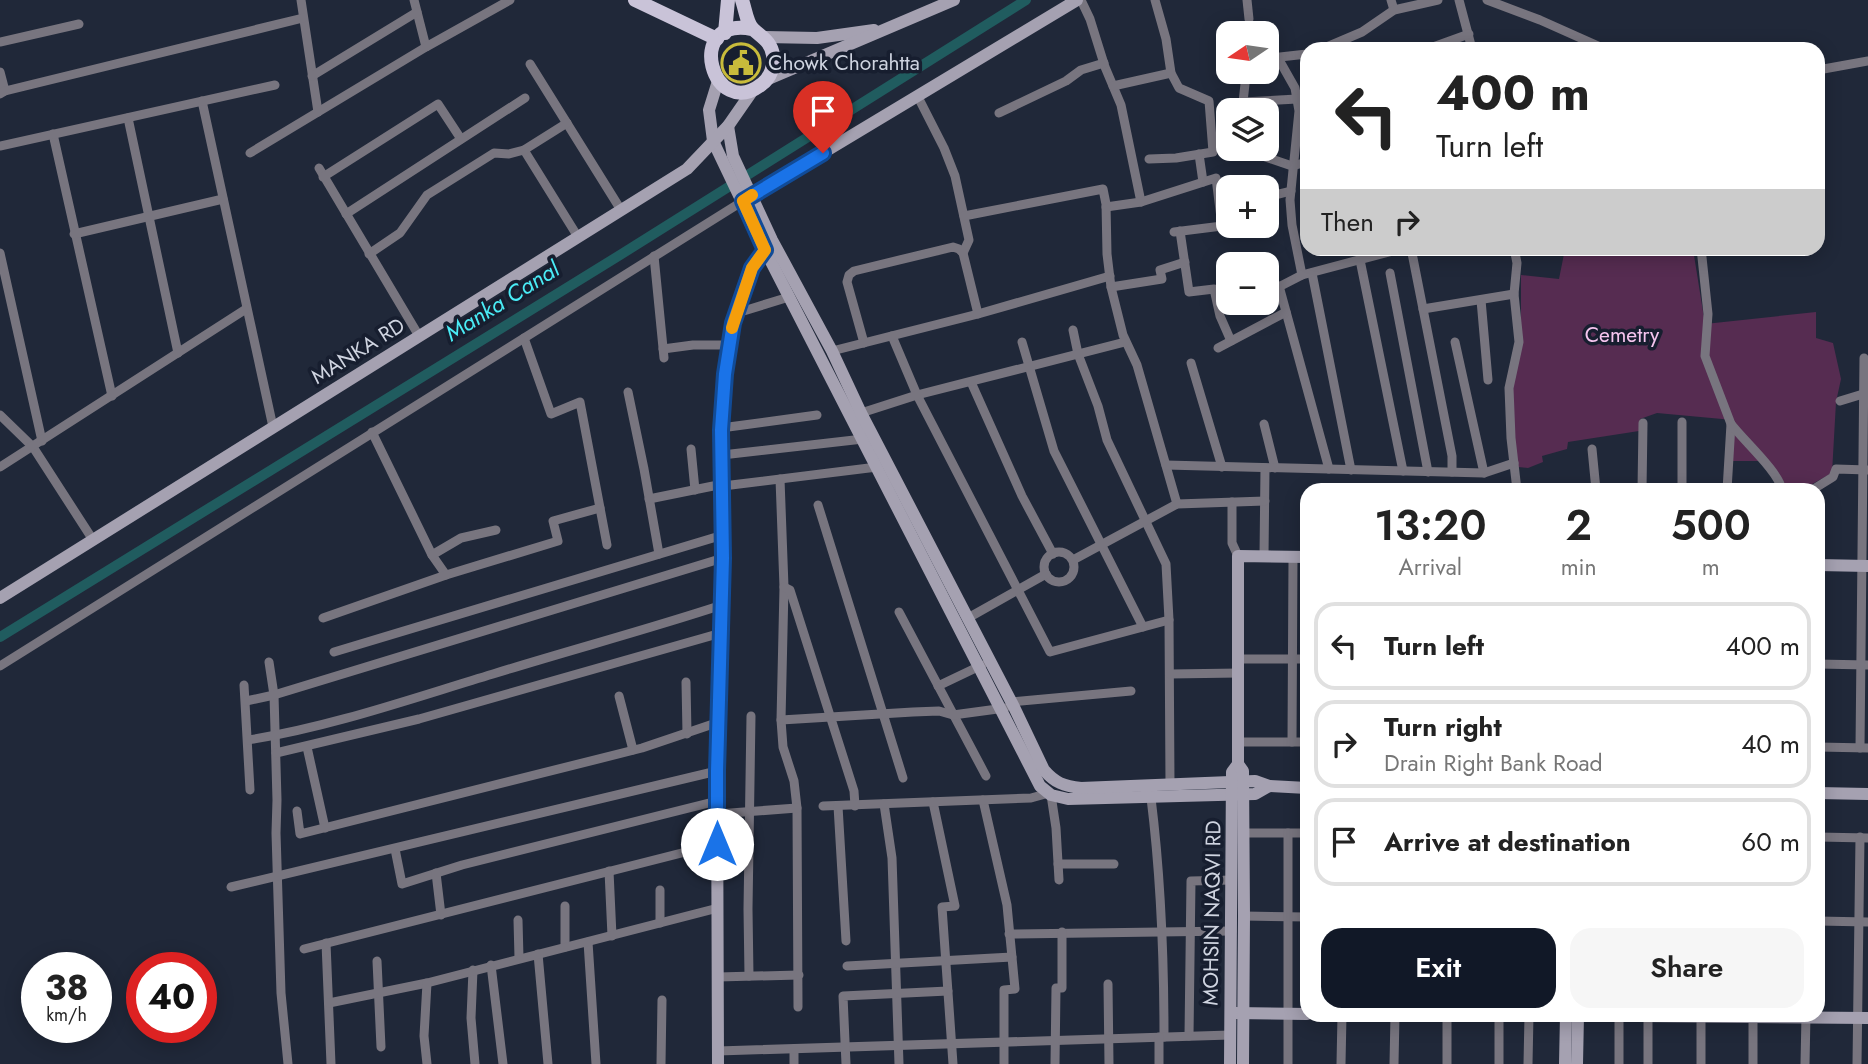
<!DOCTYPE html>
<html lang="en">
<head>
<meta charset="utf-8">
<style>
  body { margin:0; font-family:Jost,sans-serif; background:#f6f6f6; color:#222; height:100vh; display:flex; flex-direction:column; font-size:26px; white-space:nowrap }
  * { box-sizing:border-box; margin:0 }
  p { font-size:23px; color:#767676 }
  .icon { flex:none; width:38px; height:38px; fill:none; stroke:currentColor; stroke-width:2; stroke-linecap:round; stroke-linejoin:round }
  .map { position:relative; flex:1; overflow:hidden }
  .sheet { position:absolute; left:1300px; top:483px; width:525px; height:539px; display:flex; flex-direction:column; background:#fff; border-radius:21px; box-shadow:0 4px 18px #0003 }
  .sheet>* { flex:none }
  .top-card { position:absolute; left:1300px; top:42px; width:525px; height:214px; border-radius:21px; box-shadow:0 4px 18px #0003; background:#fff; color:#222; overflow:hidden }
  .needle { width:46px; rotate:257deg }
  .tools { position:absolute; left:1216px; top:21px; display:grid; gap:14px }
  .tools a { display:grid; place-items:center; width:63px; height:63px; border-radius:14px; background:#fff; box-shadow:0 4px 18px #0003; font-size:35px }
  .speed { position:absolute; left:21px; top:952px; display:flex; gap:14px; font-size:35px; font-weight:700; text-align:center }
  .speed>* { display:grid; place-content:center; width:91px; height:91px; border-radius:50%; background:#fff; box-shadow:0 4px 18px #0003; line-height:1 }
  .speed small { font-size:18px; font-weight:400 }
  .speed .limit { border:10px solid #d22; background:#fff; color:#111 }
  .pin { position:absolute; display:grid; place-items:center; width:60px; height:60px; color:#fff; margin:-72px -30px; border-radius:50% 50% 50% 0; rotate:-45deg; box-shadow:0 0 7px #0007 }
  .pin .icon { rotate:45deg }
  .me { position:absolute; width:77px; margin:-38px; rotate:0deg; stroke-linejoin:round; filter:drop-shadow(0 0 5px #0008) }
  .turn { display:flex; align-items:center; gap:24px; height:147px; padding:0 21px; font-size:32px }
  .turn .icon { width:91px; height:91px; stroke-width:2.5 }
  .turn b { display:block; font-size:49px; line-height:60px }
  .then { display:flex; align-items:center; height:66px; padding:0 21px; background:#0003; gap:14px; font-size:26px }
  .eta { display:flex; justify-content:space-evenly; align-items:center; height:119px; text-align:center }
  .eta b { font-size:42px; font-weight:600; line-height:49px }
  .button { display:flex; gap:14px; margin-top:auto; padding:14px 21px }
  .button a { flex:1; height:80px; border-radius:21px; background:#111827; color:#fff; font-size:28px; font-weight:600; line-height:80px; text-align:center }
  .button a+a { background:#f6f6f6; color:#222 }
  ul { padding:0; list-style:none }
  li { display:flex; align-items:center; gap:21px; height:88px; margin:0 14px 10px; padding:0 7px; border:4px solid #e0e0e0; border-radius:21px }
  li div { flex:1 }
  li b { display:block; font-size:26px }
  li em { font-style:normal }
  .map>svg:first-child { display:block }
  .green { fill:#562c51 }
  .lines { fill:none; stroke-linecap:round; stroke-linejoin:round }
  .canal { stroke:#205c5f; stroke-width:10 }
  .street { stroke:#78757f; stroke-width:9 }
  .secondary { stroke:#a5a1b1; stroke-width:12 }
  .primary { stroke:#c9c3d8; stroke-width:14 }
  .route-casing { stroke:#114b97; stroke-width:18 }
  .route { stroke:#1a73e8; stroke-width:12 }
  .slow { stroke:#f59e0b; stroke-width:12 }
  .labels { text-anchor:middle; stroke-width:7; stroke-linejoin:round; paint-order:stroke }
  .poi-label { font-size:21px; fill:#cfd4e0; stroke:#171e2f; text-anchor:start }
  .park-label { font-size:21px; fill:#f6c5ef; stroke:#171e2f }
  .street-label { font-size:21px; fill:#cfd4e0; stroke:#171e2f }
  .water-label { font-size:23px; font-style:italic; fill:#4aecf6; stroke:#171e2f }
</style>
</head>
<body>
<div class="map">
<svg width="1868" height="1064" viewBox="0 0 1868 1064">
  <rect width="100%" height="100%" fill="#202839"/>
  <!-- green -->
  <path class="green" d="M1565,249H1693L1705,324L1816,312V338L1833,343L1841,379L1836,402L1832,473L1805,488L1788,490L1781,477L1766,461H1732L1733,420L1657,413L1640,419L1639,431L1568,442L1567,449L1542,456L1543,462L1528,468L1518,467L1514,444L1513,388L1521,343V275L1559,279Z"/>
  <g class="lines">
    <!-- canal -->
    <path class="canal" d="M0,637L620,255L1026,0"/>
    <!-- street -->
    <g class="street">
      <path d="M301,0L318,112"/>
      <path d="M414,0L426,47"/>
      <path d="M1081,0L1090,19L1105,67L1121,105L1141,202"/>
      <path d="M1247,0L1249,19"/>
      <path d="M1391,0L1394,10"/>
      <path d="M1459,0L1472,49"/>
      <path d="M1487,0L1540,20L1605,49"/>
      <path d="M0,42L79,24"/>
      <path d="M1227,44L1228,49"/>
      <path d="M1433,47L1469,34"/>
      <path d="M1322,49L1362,32L1394,10L1438,0"/>
      <path d="M1271,58L1307,54"/>
      <path d="M1278,58L1295,88L1299,111L1290,200L1292,225L1302,275"/>
      <path d="M530,64L621,210"/>
      <path d="M1818,70L1868,61"/>
      <path d="M0,72L5,91"/>
      <path d="M1237,72L1246,75L1243,102L1297,99"/>
      <path d="M312,76L417,12"/>
      <path d="M1113,86L1171,73"/>
      <path d="M0,94L5,91L303,18"/>
      <path d="M918,97L944,148L955,176L969,240L963,253"/>
      <path d="M202,101L273,427"/>
      <path d="M999,113L1066,81L1081,70L1104,63"/>
      <path d="M128,118L178,353"/>
      <path d="M53,134L112,396"/>
      <path d="M0,146L275,85"/>
      <path d="M524,150L578,237"/>
      <path d="M250,153L426,47L510,0"/>
      <path d="M1199,154L1203,182"/>
      <path d="M1257,154L1292,166L1307,162"/>
      <path d="M1149,159L1176,158L1213,152L1209,101L1179,88L1171,73L1166,39L1155,0"/>
      <path d="M319,168L419,336"/>
      <path d="M323,177L438,104L461,139"/>
      <path d="M1267,197L1291,191"/>
      <path d="M1106,207L1141,202L1216,178L1222,226L1174,232"/>
      <path d="M346,214L525,98"/>
      <path d="M964,216L1103,189L1106,204L1107,254L1111,287L1123,335L1137,365L1177,504"/>
      <path d="M1180,231L1189,292L1214,289L1220,316L1231,341"/>
      <path d="M74,234L223,199"/>
      <path d="M1411,248L1452,456V472"/>
      <path d="M1514,248L1517,263L1514,294L1519,342L1509,388L1511,438L1517,490"/>
      <path d="M1701,248L1708,314L1705,356L1731,424L1727,490"/>
      <path d="M0,253L42,441"/>
      <path d="M369,254L400,233L427,195L494,153L509,154L524,150L567,123"/>
      <path d="M654,256L664,358"/>
      <path d="M1360,260L1403,471"/>
      <path d="M1312,273L1351,470"/>
      <path d="M1390,273L1428,472"/>
      <path d="M1279,286L1329,469"/>
      <path d="M1111,287L1162,279L1160,270L1185,262"/>
      <path d="M1267,293L1302,275L1404,248"/>
      <path d="M1481,300L1488,380"/>
      <path d="M1423,309L1514,294"/>
      <path d="M737,313L789,297"/>
      <path d="M1073,330L1078,354L1098,406L1107,440L1166,564L1169,620L1170,784"/>
      <path d="M892,336L917,395L1050,652L1169,620"/>
      <path d="M524,338L551,414L580,402L607,545"/>
      <path d="M1022,342L1054,451L1143,627"/>
      <path d="M1455,342L1484,473"/>
      <path d="M864,343L847,282L849,275L854,271L953,247L959,249L963,253L978,314"/>
      <path d="M1218,348L1286,312"/>
      <path d="M663,349L693,345H730"/>
      <path d="M832,351L978,314L1110,276"/>
      <path d="M1191,363L1222,467"/>
      <path d="M971,382L1022,496L1053,554"/>
      <path d="M628,392L644,469L659,554"/>
      <path d="M1840,401L1863,394"/>
      <path d="M861,413L917,395L1125,342"/>
      <path d="M0,415L33,447L93,540"/>
      <path d="M1264,424L1275,468"/>
      <path d="M1731,424C1744,441 1779,472 1782,490"/>
      <path d="M721,428L817,415"/>
      <path d="M372,432L432,555L446,575"/>
      <path d="M691,449L695,490"/>
      <path d="M1592,449L1596,490"/>
      <path d="M722,455L863,439"/>
      <path d="M1166,465L1484,473L1514,463"/>
      <path d="M0,467L246,309"/>
      <path d="M780,479L784,587L781,720L783,747L794,781L797,808L798,1007"/>
      <path d="M723,486L877,467"/>
      <path d="M1642,490L1643,423"/>
      <path d="M1682,490V422"/>
      <path d="M1812,490L1833,477L1836,469L1868,470"/>
      <path d="M649,499L723,484"/>
      <path d="M1232,502V543L1238,556"/>
      <path d="M818,505L903,778"/>
      <circle cx="1059" cy="567" r="15"/>
      <path d="M432,555L461,538L496,530"/>
      <path d="M1264,556L1265,468"/>
      <path d="M1073,560L1177,504L1265,501"/>
      <path d="M784,587L790,590L854,791L855,806"/>
      <path d="M899,612L986,776"/>
      <path d="M323,618L446,575L558,541L553,521L600,508"/>
      <path d="M968,618L1046,574"/>
      <path d="M334,652L723,535"/>
      <path d="M1239,659H1307"/>
      <path d="M269,662L274,695L277,800L276,833L281,993L288,1064"/>
      <path d="M1818,664L1868,665"/>
      <path d="M0,666L743,201"/>
      <path d="M1170,674L1239,673"/>
      <path d="M686,682L687,734"/>
      <path d="M244,685L250,790"/>
      <path d="M938,686L982,665"/>
      <path d="M619,696L633,750"/>
      <path d="M246,701L274,695L723,558"/>
      <path d="M1011,702L1131,691"/>
      <path d="M781,720L913,712L939,711L953,715L1005,708"/>
      <path d="M248,740C331,727 413,698 493,674C570,650 646,630 722,605"/>
      <path d="M1239,742H1307"/>
      <path d="M1292,742L1293,557"/>
      <path d="M307,747L325,828"/>
      <path d="M1818,747L1868,748"/>
      <path d="M1860,748L1864,358"/>
      <path d="M276,753L419,719L721,633"/>
      <path d="M1051,795L1056,828L1059,880"/>
      <path d="M1151,798C1161,878 1164,956 1164,1037"/>
      <path d="M983,800L1007,905L1015,989L1004,990V1064"/>
      <path d="M933,802L955,906L942,907L953,1064"/>
      <path d="M884,804L892,858L899,1064"/>
      <path d="M823,806L1031,798L1049,793"/>
      <path d="M838,806L846,941"/>
      <path d="M297,811L300,834L642,748L719,722"/>
      <path d="M717,814L797,808"/>
      <path d="M1244,833H1307"/>
      <path d="M1818,837L1868,838"/>
      <path d="M395,849L402,884L462,865L717,801"/>
      <path d="M1058,864H1114"/>
      <path d="M609,871L612,936"/>
      <path d="M436,873L441,915"/>
      <path d="M231,887L717,771"/>
      <path d="M565,906V947"/>
      <path d="M1244,916L1307,917"/>
      <path d="M518,920L519,958"/>
      <path d="M1818,921L1868,922"/>
      <path d="M660,923V890"/>
      <path d="M1009,934L1232,931"/>
      <path d="M588,942L596,1064"/>
      <path d="M326,943L331,1064"/>
      <path d="M304,949L717,844"/>
      <path d="M538,954L548,1064"/>
      <path d="M377,961L381,1047"/>
      <path d="M491,965L503,1064"/>
      <path d="M847,966L1012,957"/>
      <path d="M473,970L471,1018L475,1064"/>
      <path d="M749,976L748,909L751,716"/>
      <path d="M718,977L799,975"/>
      <path d="M1108,984L1109,1064"/>
      <path d="M329,1003L427,983L718,908"/>
      <path d="M1499,1015V1064"/>
      <path d="M1189,1036L1191,881L1232,880"/>
      <path d="M794,1049V1064"/>
      <path d="M718,1051L1230,1035"/>
      <path d="M427,1064L424,1036L427,983"/>
      <path d="M661,1064L662,1000"/>
      <path d="M846,1064L843,996L948,991"/>
      <path d="M1055,1064L1056,988H1062V932"/>
      <path d="M1159,1064V1037"/>
      <path d="M1288,1064V833"/>
      <path d="M1341,1064L1342,1015"/>
      <path d="M1394,1064L1395,1015"/>
      <path d="M1447,1064V1015"/>
      <path d="M1528,1064L1529,1015"/>
      <path d="M1619,1064V1015"/>
      <path d="M1648,1064V1015"/>
      <path d="M1701,1064V1015"/>
      <path d="M1753,1064V1015"/>
      <path d="M1805,1064L1806,1015"/>
      <path d="M1857,1064L1860,837"/>
    </g>
    <!-- secondary -->
    <g class="secondary">
      <path d="M765,37L817,38L874,30"/>
      <path d="M766,80L954,0"/>
      <path d="M718,81L709,110L713,141L765,250L1040,786L1051,795L1068,799L1255,794L1269,786"/>
      <path d="M728,126L733,156L772,240L832,351L861,413L1014,707L1044,770C1055,783 1064,786 1081,788L1255,781L1269,786L1307,788"/>
      <path d="M746,199L1077,0"/>
      <path d="M1818,565L1868,566"/>
      <path d="M0,598L687,169L728,126L753,90"/>
      <path d="M1818,793L1868,794"/>
      <path d="M1234,1013L1307,1014"/>
      <path d="M1519,1015L1868,1018"/>
      <path d="M718,1064L717,771L723,558L721,430L725,374L733,323L752,268L769,244"/>
      <path d="M1230,1064L1232,772L1238,764"/>
      <path d="M1243,1064L1244,916L1243,771L1238,764V556L1307,557"/>
      <path d="M1565,1064L1566,1015"/>
      <path d="M1577,1064L1578,1015"/>
    </g>
    <!-- primary -->
    <g class="primary">
      <path d="M635,0L717,39"/>
      <path d="M742,0C745,8 747,25 754,30C763,38 771,42 773,55C775,66 770,78 762,84C713,123 682,16 752,29"/>
      <path d="M725,33L728,0"/>
    </g>
  </g>
  <g class="lines">
    <!-- route casing -->
    <g class="route-casing">
      <path id="route" d="M717,844V771L723,558L721,430L725,374L733,323L752,268L765,250L743,201L823,153"/>
    </g>
    <!-- route -->
    <use href="#route" class="route"/>
    <!-- slow -->
    <path class="slow" d="M732,328L752,268L765,250L743,201L752,195"/>
  </g>
  <!-- icons -->
  <defs>
    <g id="civic-ring" transform="scale(2.0125)"><circle r="9.5" fill="#171e2f" stroke="#c8bb3b" stroke-width="1.5"/><path d="M-.6-6.5H3V-4.5H.6V-3L4-1V1h2V6H-6V1h2V-1L-.6-3ZM-1.2 2.5V6h2.4V2.5Z" fill="#c8bb3b"/></g>
  </defs>
  <g fill-rule="evenodd">
    <use href="#civic-ring" x="741" y="63"/>
  </g>
  <g class="labels">
    <!-- poi labels -->
    <g class="poi-label">
      <text x="768" y="70">Chowk Chorahtta</text>
    </g>
    <!-- park labels -->
    <g class="park-label">
      <text x="1622" y="342">Cemetry</text>
    </g>
    <!-- street labels -->
    <g class="street-label">
      <text transform="translate(358 351) rotate(-32)" y="7">MANKA RD</text>
      <text transform="translate(1212 913) rotate(-89)" y="7">MOHSIN NAQVI RD</text>
    </g>
    <!-- water labels -->
    <g class="water-label">
      <text transform="translate(502 301) rotate(-32)" y="8">Manka Canal</text>
    </g>
  </g>
</svg>
<div class="tools">
<a><svg class="needle" viewBox="-14 -14 28 28"><path d="M0-13l5 13h-10z" fill="#e53935"/><path d="M0 13l5-13h-10z" fill="#767676"/></svg></a>
<a><svg class="icon" aria-label="layers" viewBox="0 0 24 24"><path d="M12 4l9 5-9 5-9-5zM3 14l9 5 9-5"/></svg></a>
<a>+</a>
<a>−</a>
</div>
<div class="speed"><div>38<small>km/h</small></div><div class="limit">40</div></div>
<div class="pin" style="left:823px;top:153px;background:#d93025"><svg class="icon" aria-label="arrive" viewBox="0 0 24 24"><path d="M6 21V4h12l-3 4 3 4H6"/></svg></div>
<svg class="me" style="left:717px;top:844px" viewBox="-20 -20 40 40"><circle r="19" fill="#fff"/><path d="M0-13L10 11 0 6-10 11z" fill="#1a73e8"/></svg>
<div class="top-card">
<div class="turn"><svg class="icon" aria-label="left" viewBox="0 0 24 24"><path d="M17 20v-9H6M10 6l-5 5 5 5"/></svg><div><b>400 m</b>Turn left</div></div>
<div class="then">Then<svg class="icon" aria-label="right" viewBox="0 0 24 24"><path d="M7 20v-9h11M14 6l5 5-5 5"/></svg></div>
</div>
<section class="sheet">
<div class="eta">
<div><b>13:20</b><p>Arrival</p></div>
<div><b>2</b><p>min</p></div>
<div><b>500</b><p>m</p></div>
</div>
<ul>
<li><svg class="icon" aria-label="left" viewBox="0 0 24 24"><path d="M17 20v-9H6M10 6l-5 5 5 5"/></svg><div><b>Turn left</b></div><em>400 m</em></li>
<li><svg class="icon" aria-label="right" viewBox="0 0 24 24"><path d="M7 20v-9h11M14 6l5 5-5 5"/></svg><div><b>Turn right</b><p>Drain Right Bank Road</p></div><em>40 m</em></li>
<li><svg class="icon" aria-label="arrive" viewBox="0 0 24 24"><path d="M6 21V4h12l-3 4 3 4H6"/></svg><div><b>Arrive at destination</b></div><em>60 m</em></li>
</ul>
<div class="button"><a>Exit</a><a>Share</a></div>
</section>
</div>
</body>
</html>
